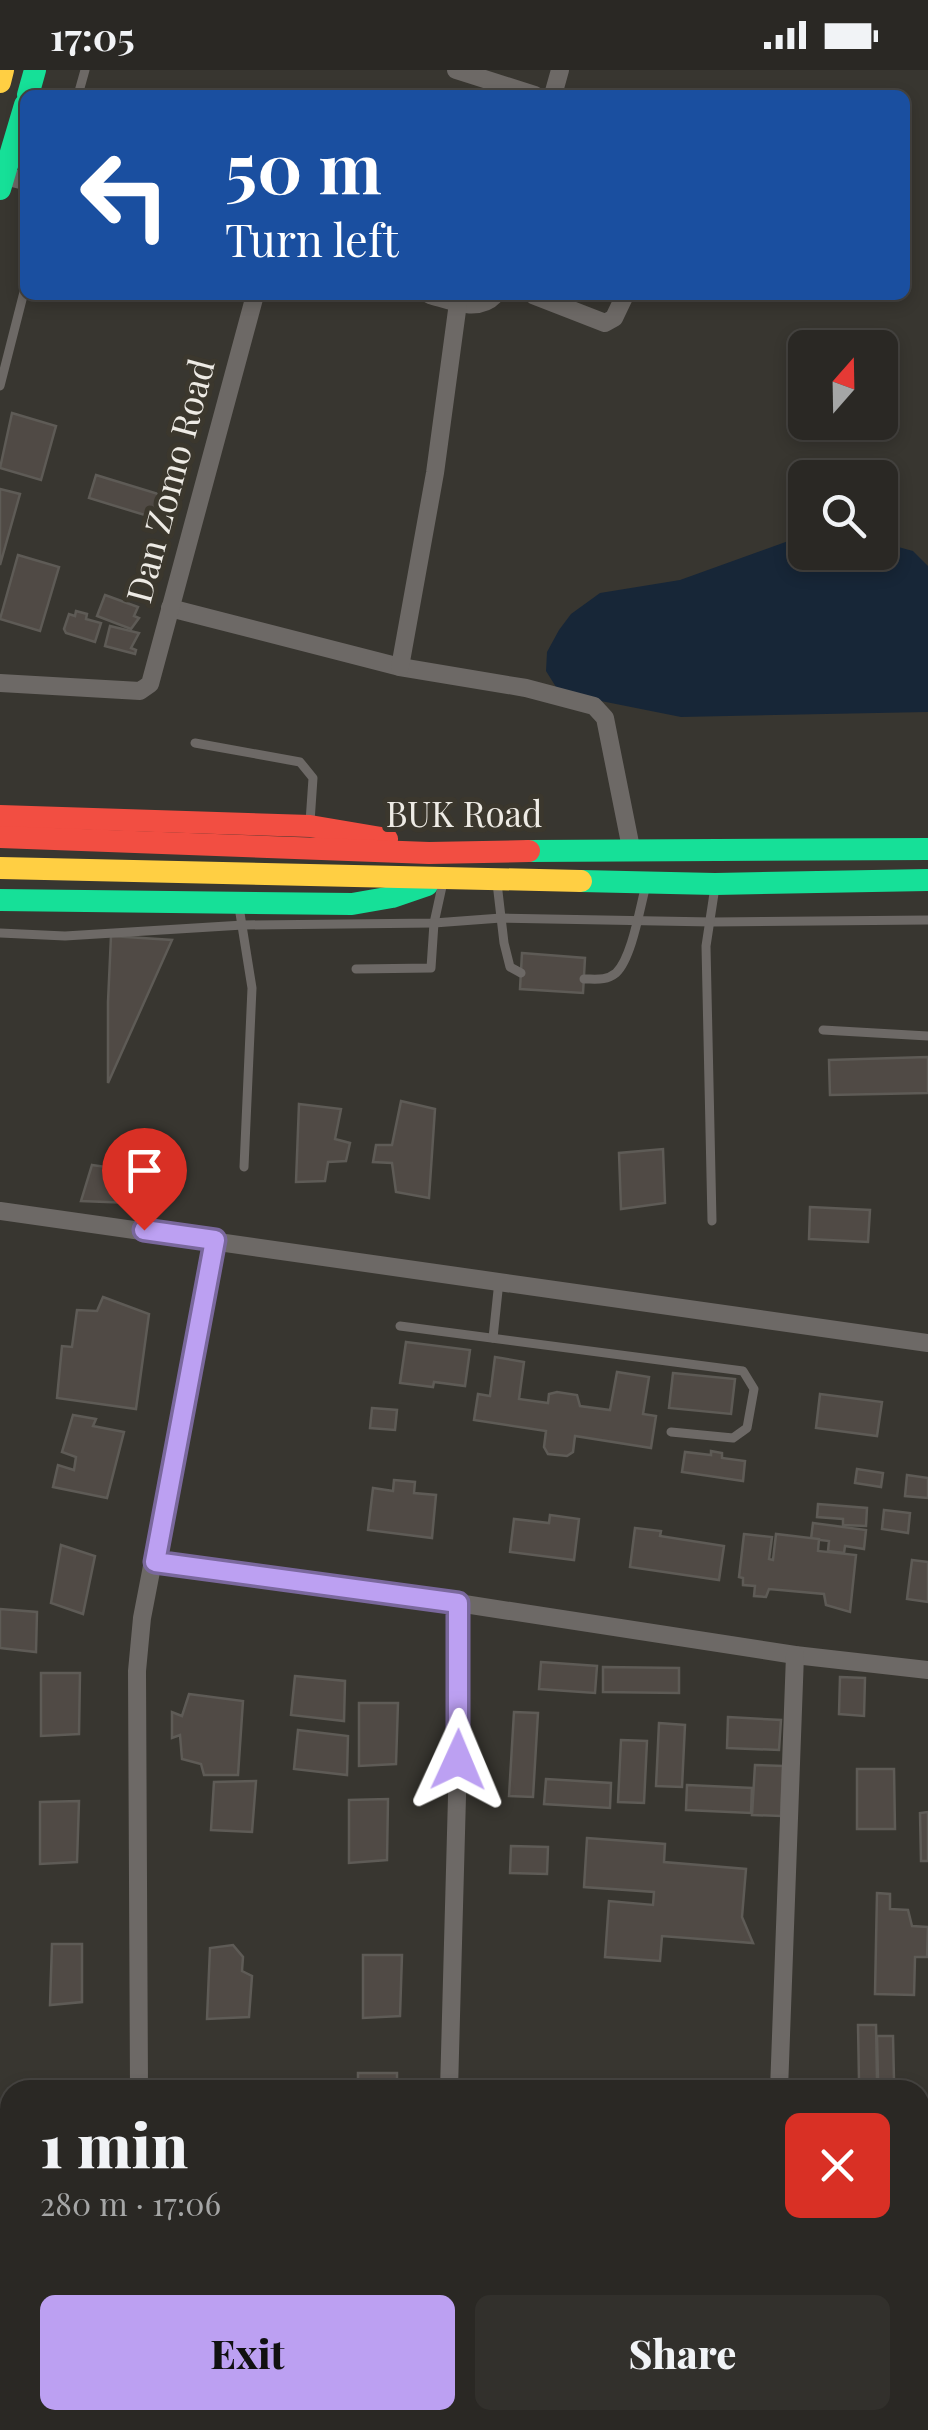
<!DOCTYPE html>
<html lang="en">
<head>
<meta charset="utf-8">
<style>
  body { margin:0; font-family:"Playfair Display",serif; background:#32302c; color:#f1f3f6; height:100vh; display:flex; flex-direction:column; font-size:38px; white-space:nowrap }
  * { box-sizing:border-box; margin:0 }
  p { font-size:32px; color:#a5a6a6 }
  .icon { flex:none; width:55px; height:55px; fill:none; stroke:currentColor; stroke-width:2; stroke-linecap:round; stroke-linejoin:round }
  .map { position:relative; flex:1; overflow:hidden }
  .side { position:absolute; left:0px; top:2010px; width:930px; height:350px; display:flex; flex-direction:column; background:#2a2824; border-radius:30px 30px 0 0; box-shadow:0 5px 15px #0003,0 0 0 2px #464441 }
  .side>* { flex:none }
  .hud { position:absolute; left:20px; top:20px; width:890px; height:210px; border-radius:15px; box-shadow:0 5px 15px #0003,0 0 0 2px #464441; background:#1a4fa0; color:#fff; overflow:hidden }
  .needle { width:65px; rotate:20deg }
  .tools { position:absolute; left:788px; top:260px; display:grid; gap:20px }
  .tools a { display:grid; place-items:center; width:110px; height:110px; border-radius:15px; background:#2a2824; box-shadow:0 5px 15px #0003,0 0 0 2px #464441; font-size:50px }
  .pin { position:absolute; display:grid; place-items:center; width:85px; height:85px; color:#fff; margin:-102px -42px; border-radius:50% 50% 50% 0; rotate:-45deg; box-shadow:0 0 10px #0007 }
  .pin .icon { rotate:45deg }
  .me { position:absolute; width:110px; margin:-55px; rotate:1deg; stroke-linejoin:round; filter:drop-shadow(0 0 8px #0008) }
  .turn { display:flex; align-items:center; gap:35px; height:210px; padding:0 40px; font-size:45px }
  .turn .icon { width:130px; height:130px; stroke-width:2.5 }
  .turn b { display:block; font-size:70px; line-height:85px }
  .round { display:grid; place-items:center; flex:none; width:105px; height:105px; border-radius:15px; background:#32302c }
  .headline { display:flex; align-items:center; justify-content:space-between; height:170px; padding:0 40px }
  h1 { font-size:60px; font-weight:800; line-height:75px }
  .action { display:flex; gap:20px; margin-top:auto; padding:20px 40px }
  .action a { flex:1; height:115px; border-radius:15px; background:#bca0f2; color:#111; font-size:40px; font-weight:800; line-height:115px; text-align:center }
  .action a+a { background:#32302c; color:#f1f3f6 }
  .status { display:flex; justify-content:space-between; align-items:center; height:70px; padding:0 50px; background:#2a2824; direction:ltr }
  .status svg { height:28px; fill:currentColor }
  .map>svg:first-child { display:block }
  .water { fill:#172637 }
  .building { fill:#504a45; stroke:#5e5b56; stroke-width:2.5 }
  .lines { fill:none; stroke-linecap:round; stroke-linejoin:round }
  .lane { stroke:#6d6966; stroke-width:9 }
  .street { stroke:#6d6966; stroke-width:18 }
  .fast { stroke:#16e098; stroke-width:22 }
  .slow { stroke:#ffcf43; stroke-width:22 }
  .jam { stroke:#f24e42; stroke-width:22 }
  .route-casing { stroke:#7a689d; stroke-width:25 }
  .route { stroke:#bca0f2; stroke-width:18 }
  .labels { text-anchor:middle; stroke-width:10; stroke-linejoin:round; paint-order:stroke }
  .street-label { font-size:35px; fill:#eeebe5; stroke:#3b372d }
</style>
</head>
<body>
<div class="status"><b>17:05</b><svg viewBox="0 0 49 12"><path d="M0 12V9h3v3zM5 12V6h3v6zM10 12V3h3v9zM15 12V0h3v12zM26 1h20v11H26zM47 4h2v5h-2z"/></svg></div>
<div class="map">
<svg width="928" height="2360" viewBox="0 0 928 2360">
  <rect width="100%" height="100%" fill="#383630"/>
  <!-- water -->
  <path class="water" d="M805,465V482H880V472L913,481L928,496V642L681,647L581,627L556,617L546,601L547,582L559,560L571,544L600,523L680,510Z"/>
  <!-- building -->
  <g class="building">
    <path d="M12,343L56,356L41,410L0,398Z"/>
    <path d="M96,405L178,430L171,453L89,428Z"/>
    <path d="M0,419L20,424L0,495Z"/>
    <path d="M18,485L59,497L40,561L0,549Z"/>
    <path d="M105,525L138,537L134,546L139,548L131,559L97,546Z"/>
    <path d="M76,541L87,544L86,549L101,553L95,572L66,563L64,559L69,544L75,546Z"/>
    <path d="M110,556L139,563L131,578L136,580L135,584L105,576Z"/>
    <path d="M111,866L172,870L108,1013V932Z"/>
    <path d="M522,883L585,888L583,923L520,919Z"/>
    <path d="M928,987V1023L830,1025L829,990Z"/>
    <path d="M401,1031L435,1039L429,1128L396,1122L392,1093L373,1092L376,1075H392Z"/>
    <path d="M299,1034L341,1039L335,1069L350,1073L346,1091L328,1092L325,1111L296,1112Z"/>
    <path d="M663,1079L665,1133L621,1139L619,1083Z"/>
    <path d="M92,1095L141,1102L132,1133L81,1131Z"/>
    <path d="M810,1137L870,1140L868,1172L809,1169Z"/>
    <path d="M103,1227L149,1244L136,1339L57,1328L62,1276L72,1277L77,1240L97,1241Z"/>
    <path d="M406,1272L470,1280L465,1316L434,1312L433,1317L400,1313Z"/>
    <path d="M495,1287L524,1292L519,1329L548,1333L549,1324L557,1322L577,1325L580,1336L610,1340L617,1302L649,1307L643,1344L656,1346L651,1378L575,1366L573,1382L567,1386L548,1384L544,1377L546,1361L474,1350L478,1324L490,1326Z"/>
    <path d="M673,1303L735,1309L731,1344L669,1338Z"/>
    <path d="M820,1324L882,1332L877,1366L816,1358Z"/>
    <path d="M372,1338L397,1340L395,1360L370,1358Z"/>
    <path d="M73,1345L96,1349L93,1356L124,1362L107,1428L53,1417L58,1395L74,1400L76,1387L62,1382Z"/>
    <path d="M711,1381L722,1383V1388L745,1391L743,1411L682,1402L685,1382L711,1385Z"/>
    <path d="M857,1399L883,1403L881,1417L855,1413Z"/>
    <path d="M907,1405L928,1408V1428L905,1426Z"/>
    <path d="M394,1410L415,1412L414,1423L436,1425L432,1468L368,1460L373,1418L393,1421Z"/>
    <path d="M818,1434L867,1438L866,1456L843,1455V1449L817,1447Z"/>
    <path d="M884,1440L910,1443L908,1463L882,1459Z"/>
    <path d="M550,1445L579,1449L574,1490L510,1482L514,1449L549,1453Z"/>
    <path d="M813,1453L866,1460L864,1479L845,1476L844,1483L828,1481L829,1471L811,1469Z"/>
    <path d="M635,1458L661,1461L660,1466L724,1476L719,1510L630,1497Z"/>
    <path d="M744,1464L772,1467L769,1489L773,1490L776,1464L819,1469L818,1481L856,1485L850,1542L826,1535L824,1524L769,1519L766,1527L754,1526L755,1516L743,1515V1508L739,1507Z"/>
    <path d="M61,1475L95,1486L83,1544L51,1533Z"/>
    <path d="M912,1490L928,1492V1532L907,1529Z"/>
    <path d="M0,1539L37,1542L36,1582L0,1578Z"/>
    <path d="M541,1592L597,1596L595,1623L539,1619Z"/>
    <path d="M603,1597L679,1598V1623L603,1622Z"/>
    <path d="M41,1603H80L79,1664L41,1666Z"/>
    <path d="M295,1606L345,1611L344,1651L291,1645Z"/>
    <path d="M840,1607L865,1608L864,1646L839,1644Z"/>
    <path d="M189,1624L243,1631L238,1705H204L201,1694L182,1689L180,1665L172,1668V1642L182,1646Z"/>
    <path d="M359,1633H398L396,1694L359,1696Z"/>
    <path d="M514,1642L538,1643L533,1727L509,1726Z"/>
    <path d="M728,1647L781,1650L779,1680L727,1678Z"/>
    <path d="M659,1653L685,1655L682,1717L656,1716Z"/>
    <path d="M298,1660L348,1666L347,1705L294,1699Z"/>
    <path d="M621,1670L647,1671L644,1733L618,1732Z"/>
    <path d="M755,1695L783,1696L781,1746L752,1745Z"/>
    <path d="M857,1699H894L895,1759H857Z"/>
    <path d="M546,1709L611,1713L610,1738L544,1734Z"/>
    <path d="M256,1711L252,1762L211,1760L214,1712Z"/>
    <path d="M687,1715L752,1718L751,1743L686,1740Z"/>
    <path d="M388,1729L387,1790L349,1793V1730Z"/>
    <path d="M79,1731L77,1792L40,1794V1732Z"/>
    <path d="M928,1742V1791H921L920,1743Z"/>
    <path d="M587,1768L665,1774L664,1792L746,1799L742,1847L753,1873L662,1866L660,1891L605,1887L609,1831L653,1835L654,1822L584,1817Z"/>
    <path d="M511,1776L548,1777L547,1804L510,1803Z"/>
    <path d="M877,1823L890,1824V1839L908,1840L912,1856L928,1857L927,1887H915L914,1925L875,1924Z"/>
    <path d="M52,1874H82V1932L50,1935Z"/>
    <path d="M233,1875L243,1887L242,1901L252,1906L249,1947L207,1949L210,1878Z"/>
    <path d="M363,1885H402L400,1946L363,1948Z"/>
    <path d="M858,1955H876L877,2009L859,2010Z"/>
    <path d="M877,1966H893L894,2010H878Z"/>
    <rect x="358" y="2003" width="39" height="17"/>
    <rect x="3" y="2121" width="7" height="63"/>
    <path d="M920,2260L928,2261V2293H920Z"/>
    <path d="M920,2304H928V2333L923,2334L920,2344Z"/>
  </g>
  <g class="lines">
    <!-- lane -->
    <g class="lane">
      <path d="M78,25L85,0"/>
      <path d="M0,316L25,218"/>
      <path d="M195,673L300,692L313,708L310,752"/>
      <path d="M497,813L504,873L510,897L521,903"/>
      <path d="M239,837L252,918L244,1097"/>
      <path d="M0,863L65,866L243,855L434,853L443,812"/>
      <path d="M356,899L431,898L434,853L501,848L712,852L928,850"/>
      <path d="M584,909C596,909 606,911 616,903C632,888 640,837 646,815"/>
      <path d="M823,960L928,966"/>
      <path d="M712,1151L706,876L715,817"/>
      <path d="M400,1256L743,1301L754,1319L747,1358L733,1368L671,1362"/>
      <path d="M493,1268L499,1211"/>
    </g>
    <!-- street -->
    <g class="street">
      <path d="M456,0L535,25"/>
      <path d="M553,25L560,0"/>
      <path d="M4,106L25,111"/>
      <path d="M430,225C452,231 478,243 495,225"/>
      <path d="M533,225L605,253L614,248L625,225"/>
      <path d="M170,538L400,597L526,618L594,636L605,648L631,778"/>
      <path d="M400,597L435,403L458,233"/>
      <path d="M0,613L140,621L150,614L255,225"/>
      <path d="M0,1141L928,1273"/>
      <path d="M155,1492L458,1533L795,1585L928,1600"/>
      <path d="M139,2020L137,1601L142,1548L215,1170"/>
      <path d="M449,2020L459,1653L458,1533"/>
      <path d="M779,2020L795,1585"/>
      <path d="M920,2083H928"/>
      <path d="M141,2350V2360"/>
      <path d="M454,2350V2360"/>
    </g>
    <!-- fast -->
    <g class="fast">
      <path d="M28,25L35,0"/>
      <path d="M0,119L25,35"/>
      <path d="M529,781L928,779"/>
      <path d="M581,811L715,814L928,810"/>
      <path d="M0,830L352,834L392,827L427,815"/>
    </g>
    <!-- slow -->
    <g class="slow">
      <path d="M0,12L3,0"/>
      <path d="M0,798L581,811"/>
    </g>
    <!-- jam -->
    <g class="jam">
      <path d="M0,746L310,756L387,769"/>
      <path d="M0,767L429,783L529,781"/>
    </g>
  </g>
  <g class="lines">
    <!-- route casing -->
    <g class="route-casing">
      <path id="route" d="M144,1160L215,1170L155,1492L458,1533V1690"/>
    </g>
    <!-- route -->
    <use href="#route" class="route"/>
  </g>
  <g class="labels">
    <!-- street labels -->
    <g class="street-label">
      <text transform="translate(171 411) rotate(-75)" y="12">Dan Zomo Road</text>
      <text x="464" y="757">BUK Road</text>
    </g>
  </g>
</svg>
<div class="tools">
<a><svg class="needle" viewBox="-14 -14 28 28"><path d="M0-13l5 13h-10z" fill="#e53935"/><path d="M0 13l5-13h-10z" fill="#a5a6a6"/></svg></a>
<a><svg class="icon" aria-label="search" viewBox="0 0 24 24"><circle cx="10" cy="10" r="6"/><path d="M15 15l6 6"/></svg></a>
</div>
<div class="pin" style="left:144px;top:1160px;background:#d93025"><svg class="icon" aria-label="arrive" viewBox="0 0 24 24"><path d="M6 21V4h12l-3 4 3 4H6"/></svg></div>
<svg class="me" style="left:458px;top:1690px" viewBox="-20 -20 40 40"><path d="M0-17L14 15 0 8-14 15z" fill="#bca0f2" stroke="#fff" stroke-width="4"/></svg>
<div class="hud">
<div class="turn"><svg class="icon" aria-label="left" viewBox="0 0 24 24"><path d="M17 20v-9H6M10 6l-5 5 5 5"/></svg><div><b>50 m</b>Turn left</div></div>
</div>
<section class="side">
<div class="headline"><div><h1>1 min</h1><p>280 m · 17:06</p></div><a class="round" style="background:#d93025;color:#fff"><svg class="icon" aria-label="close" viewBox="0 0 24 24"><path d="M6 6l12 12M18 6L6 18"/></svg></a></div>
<div class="action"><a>Exit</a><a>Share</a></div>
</section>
</div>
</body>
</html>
